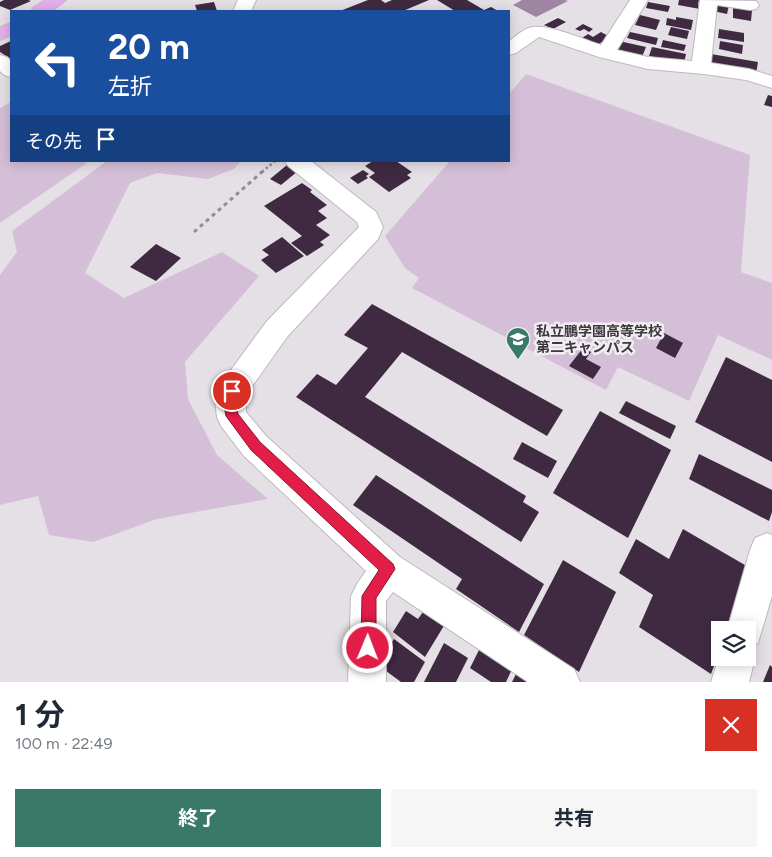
<!DOCTYPE html>
<html lang="ja">
<head>
<meta charset="utf-8">
<style>
  body { margin:0; font-family:Figtree,"Noto Sans JP",sans-serif; background:#f6f6f7; color:#1f2937; height:100vh; display:flex; flex-direction:column; font-size:19px; white-space:nowrap }
  * { box-sizing:border-box; margin:0 }
  p { font-size:16px; color:#747a83 }
  .icon { flex:none; width:28px; height:28px; fill:none; stroke:currentColor; stroke-width:2; stroke-linecap:round; stroke-linejoin:round }
  .map { position:relative; height:682px; overflow:hidden }
  .side { display:flex; flex-direction:column; background:#fff; flex:1 }
  .side>* { flex:none }
  .hud { position:absolute; left:10px; top:10px; width:500px; height:152px; border-radius:0px; box-shadow:0 2px 12px #0003; background:#1a4fa0; color:#fff; overflow:hidden }
  .fabs { position:absolute; left:711px; top:621px; display:grid; gap:10px }
  .fabs a { display:grid; place-items:center; width:45px; height:45px; border-radius:0px; background:#fff; box-shadow:0 2px 12px #0003; font-size:25px }
  .pin { position:absolute; display:grid; place-items:center; width:42px; height:42px; color:#fff; margin:-21px; border:2px solid #fff; border-radius:50%; box-shadow:0 1px 5px #0007 }
  .me { position:absolute; width:55px; margin:-28px; rotate:1deg; stroke-linejoin:round; filter:drop-shadow(0 0 4px #0008) }
  .turn { display:flex; align-items:center; gap:18px; height:105px; padding:0 15px; font-size:22px }
  .turn .icon { width:65px; height:65px; stroke-width:2.5 }
  .turn b { display:block; font-size:35px; line-height:42px }
  .then { display:flex; align-items:center; height:48px; padding:0 15px; background:#0003; gap:10px; font-size:19px }
  .round { display:grid; place-items:center; flex:none; width:52px; height:52px; border-radius:0px; background:#f6f6f7 }
  .overview { display:flex; align-items:center; justify-content:space-between; height:85px; padding:0 15px }
  h1 { font-size:30px; font-weight:700; line-height:38px }
  .button { display:flex; gap:10px; margin-top:auto; padding:10px 15px }
  .button a { flex:1; height:58px; border-radius:0px; background:#3a7967; color:#fff; font-size:20px; font-weight:700; line-height:58px; text-align:center }
  .button a+a { background:#f6f6f7; color:#1f2937 }
  .map>svg:first-child { display:block }
  .green { fill:#d5bfd8 }
  .water { fill:#9e86a2 }
  .building { fill:#3f2a42 }
  .lines { fill:none; stroke-linecap:round; stroke-linejoin:round }
  .minor-casing { stroke:#bdb9be; stroke-width:2 }
  .major-casing { stroke:#c0c0c0; stroke-width:2 }
  .path-far1 { stroke:#918d91; stroke-width:2.5; stroke-dasharray:2.5 2.5; stroke-linecap:butt }
  .path { stroke:#918d91; stroke-width:3; stroke-dasharray:4 4; stroke-linecap:butt }
  .minor { fill:#fff; fill-rule:evenodd }
  .major { fill:#e5aeed; fill-rule:evenodd }
  .route { fill:#e11d48; stroke:#92132f }
  .labels { text-anchor:middle; stroke-width:5; stroke-linejoin:round; paint-order:stroke }
  .poi-label { font-size:14px; font-weight:bold; fill:#3b393b; stroke:#f2edf3; text-anchor:start }
</style>
</head>
<body>
<div class="map">
<svg width="772" height="682" viewBox="0 0 772 682">
  <rect width="100%" height="100%" fill="#e5e0e6"/>
  <!-- green -->
  <g class="green">
    <path d="M526,74L750,155L741,272L772,283V360L718,335L689,401L618,367L606,390L412,288L419,278L405,268L385,236L450,161H509V94Z"/>
    <path d="M11,102V161H84L87,163L0,223V108Z"/>
    <path d="M107,161H241L234,169L208,179L157,173L130,183L85,273L124,298L222,252L259,276L185,362L188,399L217,455L268,499L157,519L93,542L49,535L38,496L0,505V275L17,252L12,231Z"/>
  </g>
  <!-- water -->
  <path class="water" d="M522,0H565L568,1L536,17L513,5Z"/>
  <!-- building -->
  <g class="building">
    <path d="M4,0H28L31,1L10,10L0,6V2Z"/>
    <path d="M368,0H381L385,3L392,0H429L403,11H340Z"/>
    <path d="M437,0H467L484,10L491,7L498,11H455Z"/>
    <path d="M679,0H699L698,5H701L700,9L678,5Z"/>
    <path d="M214,2L217,11H197L195,5Z"/>
    <path d="M648,2L670,6L668,12L646,8Z"/>
    <path d="M715,3L729,5L727,14L713,11Z"/>
    <path d="M733,7L752,10L751,21L733,18Z"/>
    <path d="M640,15L660,20L656,30L635,25Z"/>
    <path d="M676,17L693,20L691,30L666,25L667,18L676,20Z"/>
    <path d="M558,18L566,22L553,29L544,25Z"/>
    <path d="M583,24L593,29L589,32L584,29L580,31L575,29Z"/>
    <path d="M671,27L689,31L687,39L668,35Z"/>
    <path d="M719,29L744,33V42L718,38Z"/>
    <path d="M601,32L610,37L594,47L579,40L588,34L593,37Z"/>
    <path d="M630,32L658,38L656,45L627,38Z"/>
    <path d="M663,40L686,45L684,51L661,47Z"/>
    <path d="M11,41V59L0,52V46Z"/>
    <path d="M619,41L646,47L642,57L616,51Z"/>
    <path d="M720,41L743,45L742,54L719,49Z"/>
    <path d="M652,47L686,54L684,63L649,56Z"/>
    <path d="M711,54L758,62L756,74L709,62Z"/>
    <path d="M768,95L772,96V107L764,105Z"/>
    <path d="M373,161H396L412,172L407,175L411,178L389,192L369,177L375,173L365,166Z"/>
    <path d="M287,165L298,171L281,185L270,179Z"/>
    <path d="M363,170L369,174L366,176L368,178L358,184L350,178Z"/>
    <path d="M302,183L312,190L310,192L327,205L318,211L327,218L316,225L330,235L320,242L324,245L307,256L291,243L302,236L264,206Z"/>
    <path d="M282,237L304,256L276,273L261,260L269,255L262,250Z"/>
    <path d="M156,244L181,258L156,281L130,267Z"/>
    <path d="M372,304L563,410L547,436L402,352L365,397L526,496L523,502L539,512L521,542L296,397L317,374L336,385L368,348L344,335Z"/>
    <path d="M664,333L683,343L675,358L656,348Z"/>
    <path d="M583,348L591,352L586,359L601,367L593,379L569,366Z"/>
    <path d="M726,357L772,380V462L695,422Z"/>
    <path d="M626,401L676,426L670,439L619,413Z"/>
    <path d="M600,411L671,450L628,538L553,493Z"/>
    <path d="M522,442L557,461L548,478L513,459Z"/>
    <path d="M699,454L772,490V512L769,521L689,479Z"/>
    <path d="M376,475L544,584L519,632L456,589L462,579L353,505Z"/>
    <path d="M683,529L750,568L727,630H720V650L711,674L639,627L653,595L619,573L636,539L669,559Z"/>
    <path d="M563,560L616,592L579,672L524,635Z"/>
    <path d="M425,609L445,624L425,657L393,632L406,611L418,619Z"/>
    <path d="M394,639L425,662L414,682H401L378,665Z"/>
    <path d="M444,643L468,658L456,682H424Z"/>
    <path d="M481,646L513,667L506,682H491L470,668Z"/>
    <path d="M770,665L772,667V682H763Z"/>
    <path d="M519,668L538,682H512Z"/>
  </g>
  <g class="lines">
    <!-- minor casing -->
    <g class="minor-casing">
      <g id="minor">
        <path d="M238,0H256L251,11H233Z"/>
        <path d="M630,0H648L617,50L648,57L692,61L700,0L756,1L759,5L756,9L750,10L717,5L711,63L749,69L772,76V88L746,80L704,74L648,69L599,57L539,37L516,53L509,55V41C515,37 522,30 529,28C545,22 585,40 601,45Z"/>
        <path d="M0,55L7,57L11,61V77L4,75L0,71Z"/>
        <path d="M285,161H311L376,212L383,227L378,239L287,337L246,395V412L266,436L400,557L574,669L580,682H528L393,592L386,601V682H348L351,596L357,584L366,571L244,456L221,426L217,417L215,401L222,382L267,321L359,227L357,222L288,166Z"/>
        <path d="M767,533L772,535V596L758,643L750,646L755,658L749,682H711L720,654V658H748V630H727L750,550L755,538Z"/>
      </g>
    </g>
    <!-- major casing -->
    <g class="major-casing">
      <g id="major">
        <path d="M45,0H66L52,11H31L34,7Z"/>
        <path d="M11,23V35L0,40V27Z"/>
      </g>
    </g>
    <!-- path-far1 -->
    <path class="path-far1" d="M262,172L275,161"/>
    <!-- path -->
    <path class="path" d="M194,232L263,171"/>
    <!-- minor -->
    <use href="#minor" class="minor"/>
    <!-- major -->
    <use href="#major" class="major"/>
  </g>
  <!-- route -->
  <path class="route" d="M232,386L237,387L238,391L236,401L238,414L260,442L393,564L395,569L376,598V648L373,653L368,655L363,653L361,648L362,596L379,570L251,450L226,416L223,401L228,387Z"/>
  <!-- icons -->
  <defs>
    <g id="school-pin" transform="scale(1.25)"><path d="M0 17L-7.5 6A9.5 9.5 0 1 1 7.5 6Z" fill="#3a7967" stroke="#f2edf3"/><path d="M0-5L7-2L0 1L-7-2ZM-4 1L0 2.5L4 1V4Q0 6-4 4Z" fill="#fff"/></g>
  </defs>
  <g fill-rule="evenodd">
    <use href="#school-pin" x="518" y="339"/>
  </g>
  <g class="labels">
    <!-- poi labels -->
    <g class="poi-label">
      <text x="536" y="336">私立鵬学園高等学校<tspan x="536" dy="16">第二キャンパス</tspan></text>
    </g>
  </g>
</svg>
<div class="fabs">
<a><svg class="icon" aria-label="layers" viewBox="0 0 24 24"><path d="M12 4l9 5-9 5-9-5zM3 14l9 5 9-5"/></svg></a>
</div>
<div class="pin" style="left:232px;top:391px;background:#d93025"><svg class="icon" aria-label="arrive" viewBox="0 0 24 24"><path d="M6 21V4h12l-3 4 3 4H6"/></svg></div>
<svg class="me" style="left:368px;top:648px" viewBox="-20 -20 40 40"><circle r="17" fill="#e11d48" stroke="#fff" stroke-width="3"/><path d="M0-11L8 9 0 5-8 9z" fill="#fff"/></svg>
<div class="hud">
<div class="turn"><svg class="icon" aria-label="left" viewBox="0 0 24 24"><path d="M17 20v-9H6M10 6l-5 5 5 5"/></svg><div><b>20 m</b>左折</div></div>
<div class="then">その先<svg class="icon" aria-label="arrive" viewBox="0 0 24 24"><path d="M6 21V4h12l-3 4 3 4H6"/></svg></div>
</div>
</div>
<section class="side">
<div class="overview"><div><h1>1 分</h1><p>100 m · 22:49</p></div><a class="round" style="background:#d93025;color:#fff"><svg class="icon" aria-label="close" viewBox="0 0 24 24"><path d="M6 6l12 12M18 6L6 18"/></svg></a></div>
<div class="button"><a>終了</a><a>共有</a></div>
</section>
</body>
</html>
